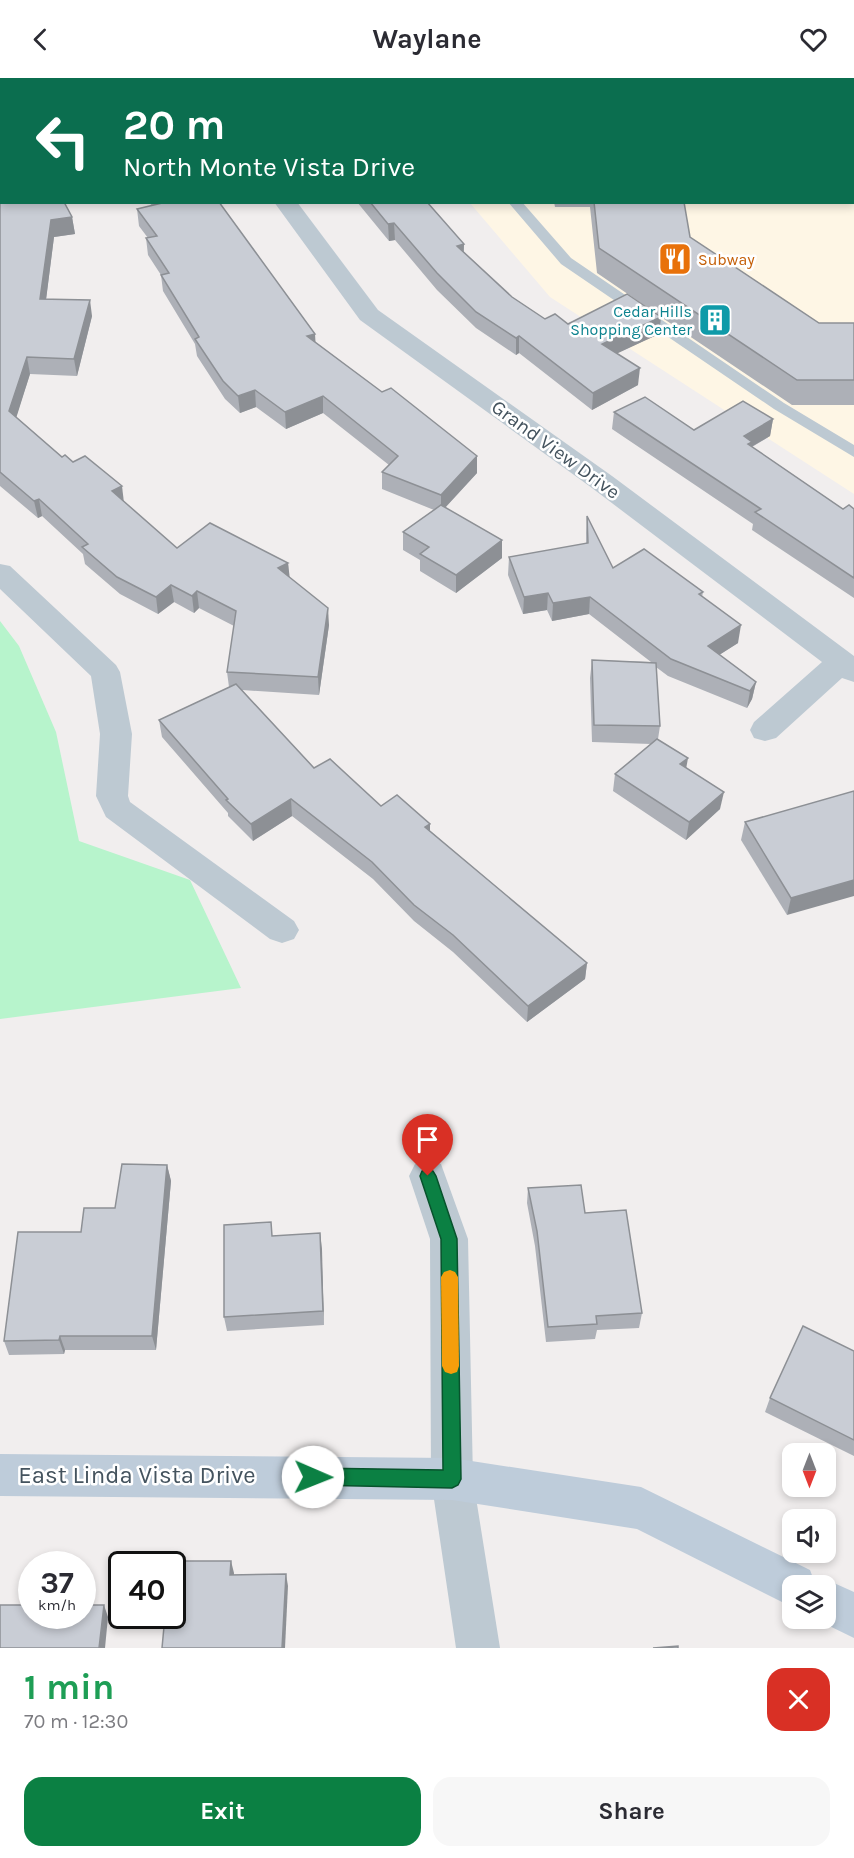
<!DOCTYPE html>
<html lang="en">
<head>
<meta charset="utf-8">
<style>
  body { margin:0; font-family:Karla,sans-serif; background:#f7f7f7; color:#2b2b33; height:100vh; display:flex; flex-direction:column; font-size:22px; white-space:nowrap }
  * { box-sizing:border-box; margin:0 }
  p { font-size:20px; color:#7c7c81 }
  .icon { flex:none; width:33px; height:33px; fill:none; stroke:currentColor; stroke-width:2; stroke-linecap:round; stroke-linejoin:round }
  .map { position:relative; height:1570px; overflow:hidden }
  .side { display:flex; flex-direction:column; background:#fff; flex:1 }
  .side>* { flex:none }
  .banner { position:absolute; left:0px; top:0px; width:855px; height:126px; box-shadow:0 3px 9px #0003; background:#0b6e4f; color:#fff; overflow:hidden }
  .needle { width:39px; rotate:180deg }
  .controls { position:absolute; left:782px; top:1365px; display:grid; gap:12px }
  .controls a { display:grid; place-items:center; width:54px; height:54px; border-radius:12px; background:#fff; box-shadow:0 3px 9px #0003; font-size:30px }
  .speed { position:absolute; left:18px; top:1473px; display:flex; gap:12px; font-size:30px; font-weight:700; text-align:center }
  .speed>* { display:grid; place-content:center; width:78px; height:78px; border-radius:50%; background:#fff; box-shadow:0 3px 9px #0003; line-height:1 }
  .speed small { font-size:15px; font-weight:400 }
  .speed .limit { border:3px solid #111; border-radius:9px; background:#fff; color:#111 }
  .pin { position:absolute; display:grid; place-items:center; width:51px; height:51px; color:#fff; margin:-62px -26px; border-radius:50% 50% 50% 0; rotate:-45deg; box-shadow:0 0 6px #0007 }
  .pin .icon { rotate:45deg }
  .me { position:absolute; width:66px; margin:-33px; rotate:91deg; stroke-linejoin:round; filter:drop-shadow(0 0 4px #0008) }
  .turn { display:flex; align-items:center; gap:21px; height:126px; padding:0 24px; font-size:27px }
  .turn .icon { width:78px; height:78px; stroke-width:2.5 }
  .turn b { display:block; font-size:42px; line-height:51px }
  .round { display:grid; place-items:center; flex:none; width:63px; height:63px; border-radius:18px; background:#f7f7f7 }
  .head { display:flex; align-items:center; justify-content:space-between; height:102px; padding:0 24px }
  h1 { font-size:36px; font-weight:700; line-height:45px; color:#1e9e55 }
  .action { display:flex; gap:12px; margin-top:auto; padding:12px 24px }
  .action a { flex:1; height:69px; border-radius:18px; background:#0b8043; color:#fff; font-size:24px; font-weight:700; line-height:69px; text-align:center }
  .action a+a { background:#f7f7f7; color:#2b2b33 }
  header { display:flex; justify-content:space-between; align-items:center; height:78px; padding:0 24px; background:#fff; font-size:27px; font-weight:700 }
  .map>svg:first-child { display:block }
  .commercial { fill:#fef6e5 }
  .green { fill:#b7f4cc }
  .lines { fill:none; stroke-linecap:round; stroke-linejoin:round }
  .lane { fill:#bdc9d2; fill-rule:evenodd }
  .street { fill:#bdc9d2; fill-rule:evenodd }
  .secondary { fill:#beccda; fill-rule:evenodd }
  .wall { fill:#adb0b7 }
  .shaded-wall { fill:#8d9095 }
  .building { fill:#c9cdd5; stroke:#8d9095; stroke-width:1.5 }
  .route { fill:#0b8043; stroke:#07532c; stroke-width:1.5 }
  .slow { fill:#f59e0b }
  .labels { text-anchor:middle; stroke-width:5; stroke-linejoin:round; paint-order:stroke }
  .far-food-label { font-size:16px; fill:#c56008; stroke:#fff; text-anchor:start }
  .far-culture-label { font-size:16px; fill:#0d838f; stroke:#fff; text-anchor:end }
  .street-label { font-size:20px; fill:#44535e; stroke:#fff }
  .near-street-label { font-size:24px; fill:#44535e; stroke:#fff }
</style>
</head>
<body>
<header><svg class="icon" aria-label="back" viewBox="0 0 24 24"><path d="M15 5l-7 7 7 7"/></svg>Waylane<svg class="icon" aria-label="heart" viewBox="0 0 24 24"><path d="M12 20l-8-8c-3-5 5-10 8-4 3-6 11-1 8 4z"/></svg></header>
<div class="map">
<svg width="854" height="1570" viewBox="0 0 854 1570">
  <rect width="100%" height="100%" fill="#f1eeee"/>
  <!-- commercial -->
  <path class="commercial" d="M366,0H854V416L550,219L470,125L854,124V2Z"/>
  <!-- green -->
  <path class="green" d="M0,543L19,568L56,654L79,763L190,802L241,910L0,941Z"/>
  <g class="lines">
    <!-- lane -->
    <g class="lane">
      <path d="M397,0H409L410,2H398Z"/>
      <path d="M508,124H522L571,180L784,325L854,367V379L774,331L561,186Z"/>
    </g>
    <!-- street -->
    <g class="street">
      <path d="M178,0H200V2H179Z"/>
      <path d="M274,124H297L378,232L612,398L854,578V604L842,600L776,660L765,663L754,660L750,652L754,644L822,584L592,410L360,242Z"/>
      <path d="M0,486L10,488L116,587L120,594L132,656L128,718L130,724L294,843L299,852L294,861L282,865L270,861L106,739L96,718L100,656L91,598L0,511Z"/>
      <path d="M428,1081L441,1086L468,1161L473,1401L500,1570H456L431,1401L430,1161L409,1098L415,1086Z"/>
    </g>
    <!-- secondary -->
    <path class="secondary" d="M0,1376L452,1380L641,1409L810,1492L815,1505L825,1501L854,1514V1560L813,1540H825V1508H792V1529L637,1451L452,1422L0,1418Z"/>
  </g>
  <!-- wall -->
  <g class="wall">
    <path d="M0,0L2,2V124L72,139L75,156L54,159L46,221L92,238L77,298L30,296L16,339L62,379L124,424L177,470L288,485L289,499L329,547L319,617L242,612L314,690L381,728L430,753L587,885L585,901L527,944L453,874L414,843L373,801L292,738L253,763L228,738V735L162,659L159,642L229,609L227,594L234,548L199,530L194,535L174,524L158,536L120,516L85,486L83,476L42,438L38,440L0,408Z"/>
    <path d="M251,0H346L347,1L252,2Z"/>
    <path d="M149,124H219L315,256V264L382,314L477,378V395L445,430L502,480L456,515L420,493V482L403,472V454L434,432L382,411V394L389,387L323,335L286,351L256,329L240,335L225,321L197,278L195,266L163,213L161,197L148,177L146,160H148L139,148L137,131L152,128Z"/>
    <path d="M357,124H427L464,166V174L512,219L545,241L568,246L660,238L597,195L590,129H555L554,124H684L690,159L819,245H854V327H792L661,239L659,256L617,275L638,307L592,332L519,275L516,277L476,250L437,212L395,162L389,163Z"/>
    <path d="M614,334L694,352L773,341L770,358L752,369L843,431H854V520L752,452L753,446L612,351Z"/>
    <path d="M587,438L613,490L703,514L702,519L738,565L719,577L756,604L752,621L747,630L668,598L656,589L660,648L658,661L686,690L720,731L686,762L613,713L615,696L651,666L592,664L590,600L592,582L651,584L589,536L552,543L547,532L523,536L508,497L509,479L586,466V455Z"/>
    <path d="M854,713L787,837L741,762L745,744Z"/>
    <path d="M167,1087L171,1103L156,1272H65L64,1276L9,1277L4,1263L81,1154L115,1130Z"/>
    <path d="M528,1110L585,1135L642,1235L639,1250L597,1252L595,1261L546,1264L535,1168L527,1125Z"/>
    <path d="M320,1155L324,1247L227,1253L224,1239L273,1158Z"/>
    <path d="M854,1273V1378L765,1334L770,1320Z"/>
  </g>
  <!-- shaded-wall -->
  <g class="shaded-wall">
    <path d="M72,139L75,156L54,159L44,238L40,221L51,142Z"/>
    <path d="M394,145L395,162L389,163L388,146Z"/>
    <path d="M464,166L463,183L457,168Z"/>
    <path d="M90,222L92,238L77,298L74,281Z"/>
    <path d="M661,239L659,256L601,283L602,266Z"/>
    <path d="M315,256L316,273L307,258Z"/>
    <path d="M519,258V275L516,277V260Z"/>
    <path d="M27,279L30,296L13,350L9,333Z"/>
    <path d="M640,290L638,307L592,332L593,315Z"/>
    <path d="M255,312L256,329L240,335L238,318Z"/>
    <path d="M323,318V335L286,351L285,334Z"/>
    <path d="M773,341L770,358L751,369L749,381L744,358Z"/>
    <path d="M477,378V395L441,434V417Z"/>
    <path d="M122,408L124,425L112,413Z"/>
    <path d="M39,421L42,438L38,440L34,423Z"/>
    <path d="M502,462V480L456,515V497Z"/>
    <path d="M288,485L290,502L278,490Z"/>
    <path d="M171,507L174,524L158,536L156,519Z"/>
    <path d="M197,513L199,530L194,535L192,518Z"/>
    <path d="M548,515L547,532L523,536L524,519Z"/>
    <path d="M590,519L589,536L552,543L553,525Z"/>
    <path d="M328,530L329,547L319,617L318,599Z"/>
    <path d="M741,547L738,565L705,586L708,568Z"/>
    <path d="M756,604L752,621L747,630L750,613Z"/>
    <path d="M688,680L685,697L680,686Z"/>
    <path d="M724,714L720,731L686,762L689,744Z"/>
    <path d="M291,721L292,738L253,763L251,746Z"/>
    <path d="M430,746V763L425,749Z"/>
    <path d="M854,802V818L787,837L791,820Z"/>
    <path d="M587,885L585,901L527,944L528,928Z"/>
    <path d="M167,1087L171,1103L156,1272L152,1258Z"/>
    <path d="M320,1155L322,1171L324,1247L323,1233Z"/>
    <path d="M60,1258L65,1272L64,1276L59,1262Z"/>
    <path d="M231,1483L234,1495L233,1509L230,1497Z"/>
    <path d="M286,1496L288,1508L285,1570H282Z"/>
    <path d="M104,1527L108,1539L105,1570H99Z"/>
  </g>
  <!-- building -->
  <g class="building">
    <path d="M0,0H28V2H2V124H64L72,139L51,142L40,221L90,222L74,281L27,279L9,333L62,379L65,377L73,384L85,378L122,408L112,413L177,470L210,445L288,485L278,490L328,530L318,599L227,594L236,533L197,513L192,518L171,507L156,519L117,499L82,469L88,466L39,421L34,423L0,394Z"/>
    <path d="M41,0H134L135,2H42Z"/>
    <path d="M271,0H346L347,1L272,2Z"/>
    <rect x="496" y="0" width="172" height="2"/>
    <path d="M161,124H219L315,256L307,258L382,314L391,310L477,378L441,417L382,394L398,378L323,318L285,334L255,312L238,318L223,303L195,261L199,259L161,197L169,195L146,160L157,158L137,131L162,125Z"/>
    <path d="M370,124H427L464,166L457,168L512,219L545,241L555,236L568,246L627,216L661,239L602,266L640,290L593,315L519,258L516,260L476,234L437,195L394,145L388,146Z"/>
    <path d="M594,124H684L690,159L819,245H854V302H797L599,170Z"/>
    <path d="M645,319L694,352L743,323L773,341L744,358L752,364L748,366L843,431L849,427L854,431V500L755,434L761,431L614,334Z"/>
    <path d="M441,427L502,462L456,497L420,476L429,469L403,454Z"/>
    <path d="M587,438L613,490L644,471L703,514L699,516L741,547L708,568L756,604L750,613L671,581L590,519L553,525L548,515L524,519L509,479L588,465Z"/>
    <path d="M592,582L656,585L660,648L594,647Z"/>
    <path d="M236,606L314,690L330,681L381,728L397,717L430,746L425,749L587,885L528,928L453,857L414,827L372,784L291,721L251,746L226,722L228,721L159,642Z"/>
    <path d="M657,661L688,680L680,686L724,714L689,744L615,696Z"/>
    <path d="M854,713V802L791,820L745,744Z"/>
    <path d="M122,1086L167,1087L152,1258H60L59,1262L4,1263L18,1154H81L84,1130H115Z"/>
    <path d="M581,1107L585,1135L626,1132L642,1235L596,1238L597,1246L548,1249L537,1153L528,1110Z"/>
    <path d="M271,1144L272,1158L320,1155L323,1233L224,1239V1147Z"/>
    <path d="M803,1248L854,1273V1362L770,1320Z"/>
    <path d="M170,1483H231L230,1497L286,1496L282,1570H162L165,1538H172V1486H169Z"/>
    <path d="M0,1527H32V1538H82V1527H104L99,1570H0Z"/>
    <path d="M678,1568V1570H653Z"/>
  </g>
  <!-- route -->
  <path class="route" d="M428,1091L433,1093L436,1098L457,1161L461,1401L458,1407L452,1410L313,1407L307,1405L304,1399L307,1393L313,1390L443,1392L441,1161L420,1098L422,1093Z"/>
  <!-- slow -->
  <path class="slow" d="M450,1192L455,1194L458,1199L459,1288L457,1294L451,1296L445,1294L442,1288L441,1199L444,1194Z"/>
  <!-- icons -->
  <defs>
    <g id="restaurant-square" transform="scale(1.725)"><rect x="-9" y="-9" width="18" height="18" rx="4" fill="#e8710a" stroke="#fff"/><path d="M-5-6h1v4h1v-4h1v4h1v-4h1v5L-1.5 .5V6h-2V.5L-5-1ZM5-6V6H3V1.5H1.5Q1.5-4 5-6Z" fill="#fff"/></g>
    <g id="building-square" transform="scale(1.725)"><rect x="-9" y="-9" width="18" height="18" rx="4" fill="#0f9aa8" stroke="#fff"/><path d="M-4-6H4V6H1V3H-1V6H-4ZM-2.5-4.3h1.7v1.8h-1.7ZM.8-4.3h1.7v1.8H.8ZM-2.5-1h1.7V.8h-1.7ZM.8-1h1.7V.8H.8Z" fill="#fff"/></g>
  </defs>
  <g fill-rule="evenodd">
    <use href="#restaurant-square" x="675" y="181"/>
    <use href="#building-square" x="715" y="242"/>
  </g>
  <g class="labels">
    <!-- far-food labels -->
    <g class="far-food-label">
      <text x="698" y="187">Subway</text>
    </g>
    <!-- far-culture labels -->
    <g class="far-culture-label">
      <text x="692" y="239">Cedar Hills<tspan x="692" dy="18">Shopping Center</tspan></text>
    </g>
    <!-- street labels -->
    <g class="street-label">
      <text transform="translate(556 371) rotate(36)" y="7">Grand View Drive</text>
    </g>
    <!-- near-street labels -->
    <g class="near-street-label">
      <text x="137" y="1405">East Linda Vista Drive</text>
    </g>
  </g>
</svg>
<div class="controls">
<a><svg class="needle" viewBox="-14 -14 28 28"><path d="M0-13l5 13h-10z" fill="#e53935"/><path d="M0 13l5-13h-10z" fill="#7c7c81"/></svg></a>
<a><svg class="icon" aria-label="sound" viewBox="0 0 24 24"><path d="M4 9h4l5-4v14l-5-4H4zM17 9q2 3 0 6"/></svg></a>
<a><svg class="icon" aria-label="layers" viewBox="0 0 24 24"><path d="M12 4l9 5-9 5-9-5zM3 14l9 5 9-5"/></svg></a>
</div>
<div class="speed"><div>37<small>km/h</small></div><div class="limit">40</div></div>
<div class="pin" style="left:428px;top:1098px;background:#d93025"><svg class="icon" aria-label="arrive" viewBox="0 0 24 24"><path d="M6 21V4h12l-3 4 3 4H6"/></svg></div>
<svg class="me" style="left:313px;top:1399px" viewBox="-20 -20 40 40"><circle r="19" fill="#fff"/><path d="M0-13L10 11 0 6-10 11z" fill="#0b8043"/></svg>
<div class="banner">
<div class="turn"><svg class="icon" aria-label="left" viewBox="0 0 24 24"><path d="M17 20v-9H6M10 6l-5 5 5 5"/></svg><div><b>20 m</b>North Monte Vista Drive</div></div>
</div>
</div>
<section class="side">
<div class="head"><div><h1>1 min</h1><p>70 m · 12:30</p></div><a class="round" style="background:#d93025;color:#fff"><svg class="icon" aria-label="close" viewBox="0 0 24 24"><path d="M6 6l12 12M18 6L6 18"/></svg></a></div>
<div class="action"><a>Exit</a><a>Share</a></div>
</section>
</body>
</html>
